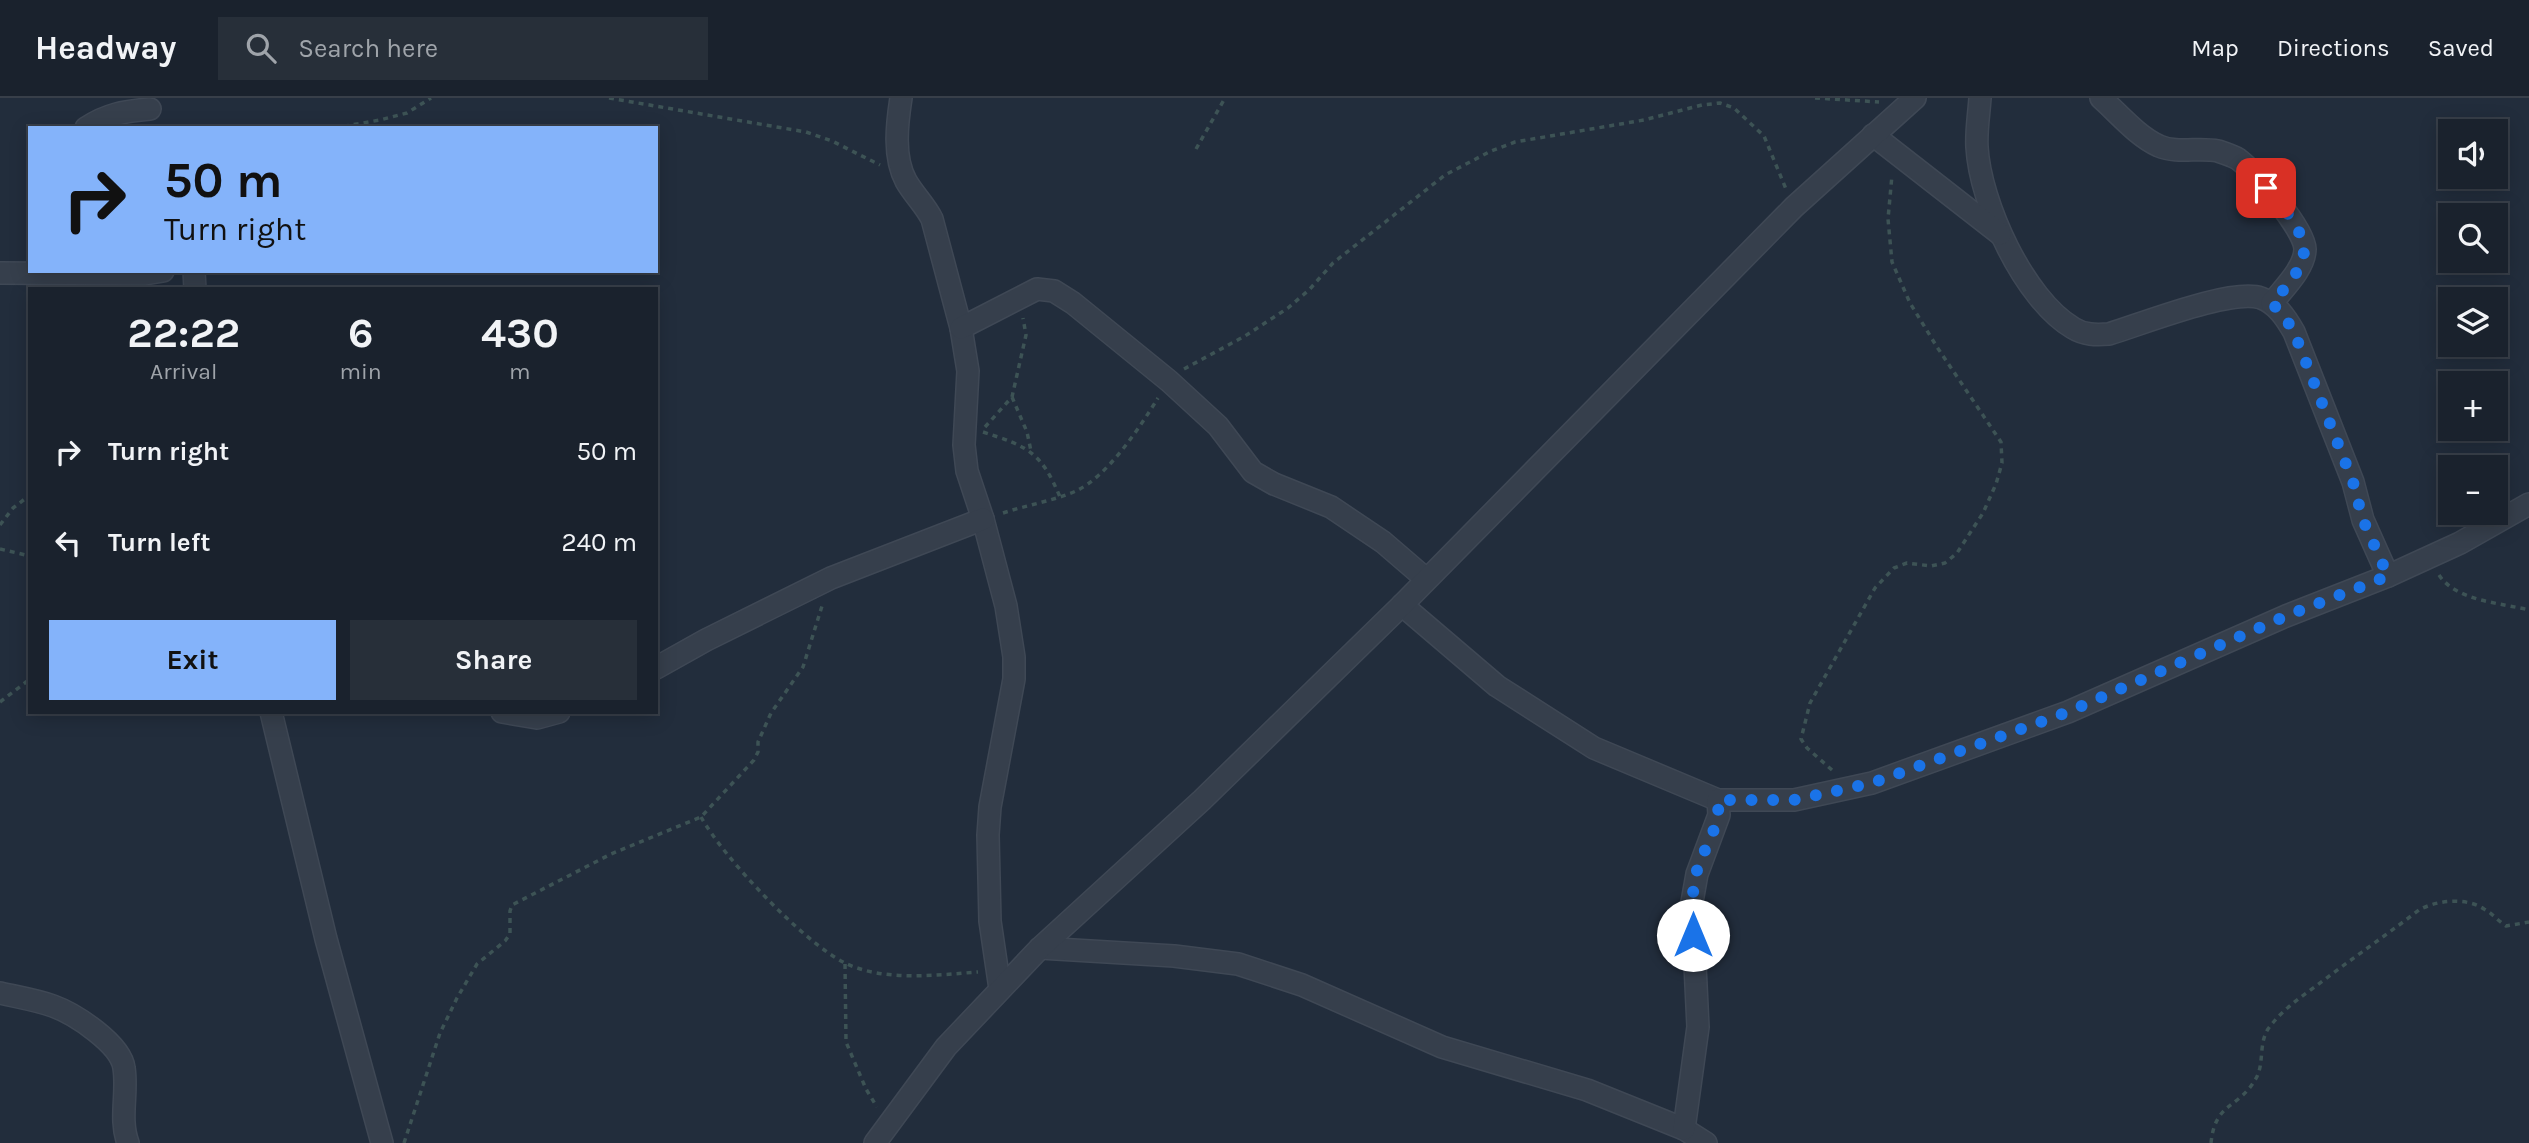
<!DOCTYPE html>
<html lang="en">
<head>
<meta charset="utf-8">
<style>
  body { margin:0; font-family:Karla,sans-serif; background:#272f39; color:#f1f3f6; height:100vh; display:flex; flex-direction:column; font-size:26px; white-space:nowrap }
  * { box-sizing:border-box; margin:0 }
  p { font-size:23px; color:#9fa4aa }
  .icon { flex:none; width:38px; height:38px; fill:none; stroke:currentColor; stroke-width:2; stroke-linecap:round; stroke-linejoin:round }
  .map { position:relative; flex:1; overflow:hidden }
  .side { position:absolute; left:28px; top:189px; width:630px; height:427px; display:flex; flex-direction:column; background:#1a222d; border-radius:0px; box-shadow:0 4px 18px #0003,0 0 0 2px #383f49 }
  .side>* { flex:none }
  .banner { position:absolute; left:28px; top:28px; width:630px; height:147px; border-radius:0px; box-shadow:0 4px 18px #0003,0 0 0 2px #383f49; background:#84b3fa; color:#111; overflow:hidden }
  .fabs { position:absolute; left:2438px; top:21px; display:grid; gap:14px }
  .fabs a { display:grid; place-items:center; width:70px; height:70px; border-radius:0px; background:#1a222d; box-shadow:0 4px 18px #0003,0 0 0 2px #383f49; font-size:35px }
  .pin { position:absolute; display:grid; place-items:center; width:60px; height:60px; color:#fff; margin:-30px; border-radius:14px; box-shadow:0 4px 10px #0006 }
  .me { position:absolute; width:77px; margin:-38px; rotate:0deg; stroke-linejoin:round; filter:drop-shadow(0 0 5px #0008) }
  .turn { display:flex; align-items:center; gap:24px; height:147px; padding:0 21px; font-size:32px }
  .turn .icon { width:91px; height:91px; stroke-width:2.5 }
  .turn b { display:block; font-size:49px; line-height:60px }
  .eta { display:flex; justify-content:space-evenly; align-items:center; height:119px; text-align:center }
  .eta b { font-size:42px; font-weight:700; line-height:49px }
  .primary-button { display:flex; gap:14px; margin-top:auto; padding:14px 21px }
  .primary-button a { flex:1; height:80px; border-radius:0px; background:#84b3fa; color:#111; font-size:28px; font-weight:700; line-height:80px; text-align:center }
  .primary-button a+a { background:#272f39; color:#f1f3f6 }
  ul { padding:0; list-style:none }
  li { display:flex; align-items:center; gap:21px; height:91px; padding:0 21px }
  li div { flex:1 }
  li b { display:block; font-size:26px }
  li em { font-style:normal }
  header { display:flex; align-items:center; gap:42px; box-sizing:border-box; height:98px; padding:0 35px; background:#1a222d; border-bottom:2px solid #383f49 }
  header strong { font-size:33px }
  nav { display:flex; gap:38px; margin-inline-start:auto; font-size:24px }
  .search { width:490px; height:63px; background:#272f39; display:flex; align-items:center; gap:18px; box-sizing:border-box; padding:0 24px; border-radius:0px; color:#9fa4aa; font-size:26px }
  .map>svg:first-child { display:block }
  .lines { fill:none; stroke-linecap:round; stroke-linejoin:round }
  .minor-casing { stroke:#3f4855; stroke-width:24 }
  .path { stroke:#3d5355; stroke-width:3.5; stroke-dasharray:5 5; stroke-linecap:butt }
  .minor { stroke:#363f4c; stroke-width:21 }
  .route { stroke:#1a73e8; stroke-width:12; stroke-dasharray:0 21.6 }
</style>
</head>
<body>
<header>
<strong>Headway</strong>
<div class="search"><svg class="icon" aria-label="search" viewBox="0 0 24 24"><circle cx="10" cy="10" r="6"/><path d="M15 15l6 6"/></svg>Search here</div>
<nav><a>Map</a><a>Directions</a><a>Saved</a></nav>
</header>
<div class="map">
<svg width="2529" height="1045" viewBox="0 0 2529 1045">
  <rect width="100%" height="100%" fill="#222d3c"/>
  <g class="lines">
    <!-- minor casing -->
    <g class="minor-casing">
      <g id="minor">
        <path d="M901,0C897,26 893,59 906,83C914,97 925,107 932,121L961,230L968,273L964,347L967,373L983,421L1006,508L1014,559V581L990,709L988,737L990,823L1000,891"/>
        <path d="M1980,0C1979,16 1976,33 1977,49C1980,105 2024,201 2073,230C2084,237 2096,237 2109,236C2142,226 2232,190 2261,200C2277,206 2286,220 2294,234L2353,384L2363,422L2388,478"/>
        <path d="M2101,0C2119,16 2137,38 2159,48C2178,56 2198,49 2218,53C2224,55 2233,58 2238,61C2255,74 2304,130 2305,151C2305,170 2283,191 2272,205"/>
        <path d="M86,30C107,16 125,13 150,11"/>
        <path d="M1873,37L2000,136"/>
        <path d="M194,173L195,191"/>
        <path d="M0,175L145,176L163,173"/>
        <path d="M961,230L1037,191L1054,193L1073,205L1169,283L1218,328L1253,374L1274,386L1331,409L1383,444L1426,481"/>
        <path d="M1402,507L1497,588L1594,650L1718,702H1794L1872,685L2068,614L2286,518L2388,478L2460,445L2529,406"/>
        <path d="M656,570L706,542L831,480L983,421"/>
        <path d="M271,614L326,841L382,1045"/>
        <path d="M502,614L537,620L559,614"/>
        <path d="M1040,850L1174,858L1238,866L1302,887L1442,949L1587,992L1684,1031L1706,1045"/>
        <path d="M0,895C17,899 36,902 53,908C75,916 121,946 124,970C128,995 119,1021 128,1045"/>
        <path d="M1684,1031L1698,929L1692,804L1697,776L1719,717L1718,702"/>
        <path d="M875,1045L946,949L1040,850L1202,702L1402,507L1794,109L1915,0"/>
      </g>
    </g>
    <!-- path -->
    <g class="path">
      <path d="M609,0L806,34L832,43L880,67"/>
      <path d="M1815,0L1879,4"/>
      <path d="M334,30L380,22L407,15L431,0"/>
      <path d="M1196,51L1225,0"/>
      <path d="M1184,271L1245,238L1288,210L1309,192L1333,165L1445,77L1491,53L1515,44L1644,22L1702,7L1720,5L1734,10L1764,38L1786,91"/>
      <path d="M1012,299L1027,334L1031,353"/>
      <path d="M985,329L1012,299L1026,237L1023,220"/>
      <path d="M983,334C1029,349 1041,354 1060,399"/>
      <path d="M1003,415C1027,407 1053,403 1076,393C1108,378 1140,329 1158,300"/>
      <path d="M0,427L13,410L30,397"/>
      <path d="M0,451L30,458"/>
      <path d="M2439,477C2456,503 2501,505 2529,512"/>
      <path d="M0,604L30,581"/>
      <path d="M1832,672L1807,650L1801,641L1810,605L1875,490L1894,470L1907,465L1931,468L1945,465L1957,455L1983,415L1996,386L2002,365L2001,344L1937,249L1910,205L1892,164L1888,121L1892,77"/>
      <path d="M701,719C723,759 804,845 845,865C884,884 936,877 978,874"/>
      <path d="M845,866L846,944L866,991L877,1009"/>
      <path d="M404,1045L440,935L457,900L477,866L505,843L510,836V813L512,807L611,756L701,719L754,662L758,654V644L771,615L803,569L822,508"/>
      <path d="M2211,1045C2215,1004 2238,1011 2255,982C2265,967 2258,947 2268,931C2281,913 2298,901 2316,888C2350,862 2385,838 2419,812C2437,802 2466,799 2484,811C2492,815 2498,823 2506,828L2529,824"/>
    </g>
    <!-- minor -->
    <use href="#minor" class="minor"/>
  </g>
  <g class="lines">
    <!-- route -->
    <path class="route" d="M1693,837C1693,817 1691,796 1696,776C1703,749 1721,730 1718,702H1794L1872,685L2068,614L2286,518L2388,478L2363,422L2353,384L2294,234L2286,221L2272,205C2282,193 2299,176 2303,160C2309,136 2281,107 2266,90"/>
  </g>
</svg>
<div class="fabs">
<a><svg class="icon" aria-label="sound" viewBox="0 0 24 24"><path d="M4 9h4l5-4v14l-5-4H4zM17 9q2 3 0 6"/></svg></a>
<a><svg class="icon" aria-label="search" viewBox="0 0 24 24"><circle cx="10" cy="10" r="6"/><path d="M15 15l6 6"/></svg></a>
<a><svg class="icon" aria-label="layers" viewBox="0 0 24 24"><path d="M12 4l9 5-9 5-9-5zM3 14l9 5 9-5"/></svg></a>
<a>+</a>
<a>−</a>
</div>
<div class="pin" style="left:2266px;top:90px;background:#d93025"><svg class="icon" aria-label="arrive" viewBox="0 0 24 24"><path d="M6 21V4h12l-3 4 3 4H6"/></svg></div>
<svg class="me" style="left:1693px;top:837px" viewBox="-20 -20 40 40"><circle r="19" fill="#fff"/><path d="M0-13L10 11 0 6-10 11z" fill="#1a73e8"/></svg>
<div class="banner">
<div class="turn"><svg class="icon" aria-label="right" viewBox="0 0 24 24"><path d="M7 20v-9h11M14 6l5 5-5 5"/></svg><div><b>50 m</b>Turn right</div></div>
</div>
<section class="side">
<div class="eta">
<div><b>22:22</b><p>Arrival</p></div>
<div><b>6</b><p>min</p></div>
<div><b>430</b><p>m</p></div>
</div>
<ul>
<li><svg class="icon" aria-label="right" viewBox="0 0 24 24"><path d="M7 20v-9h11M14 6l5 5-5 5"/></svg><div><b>Turn right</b></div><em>50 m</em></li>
<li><svg class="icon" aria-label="left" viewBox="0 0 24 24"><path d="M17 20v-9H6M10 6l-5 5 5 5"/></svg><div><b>Turn left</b></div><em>240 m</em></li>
</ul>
<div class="primary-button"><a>Exit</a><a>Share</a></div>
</section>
</div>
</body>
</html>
